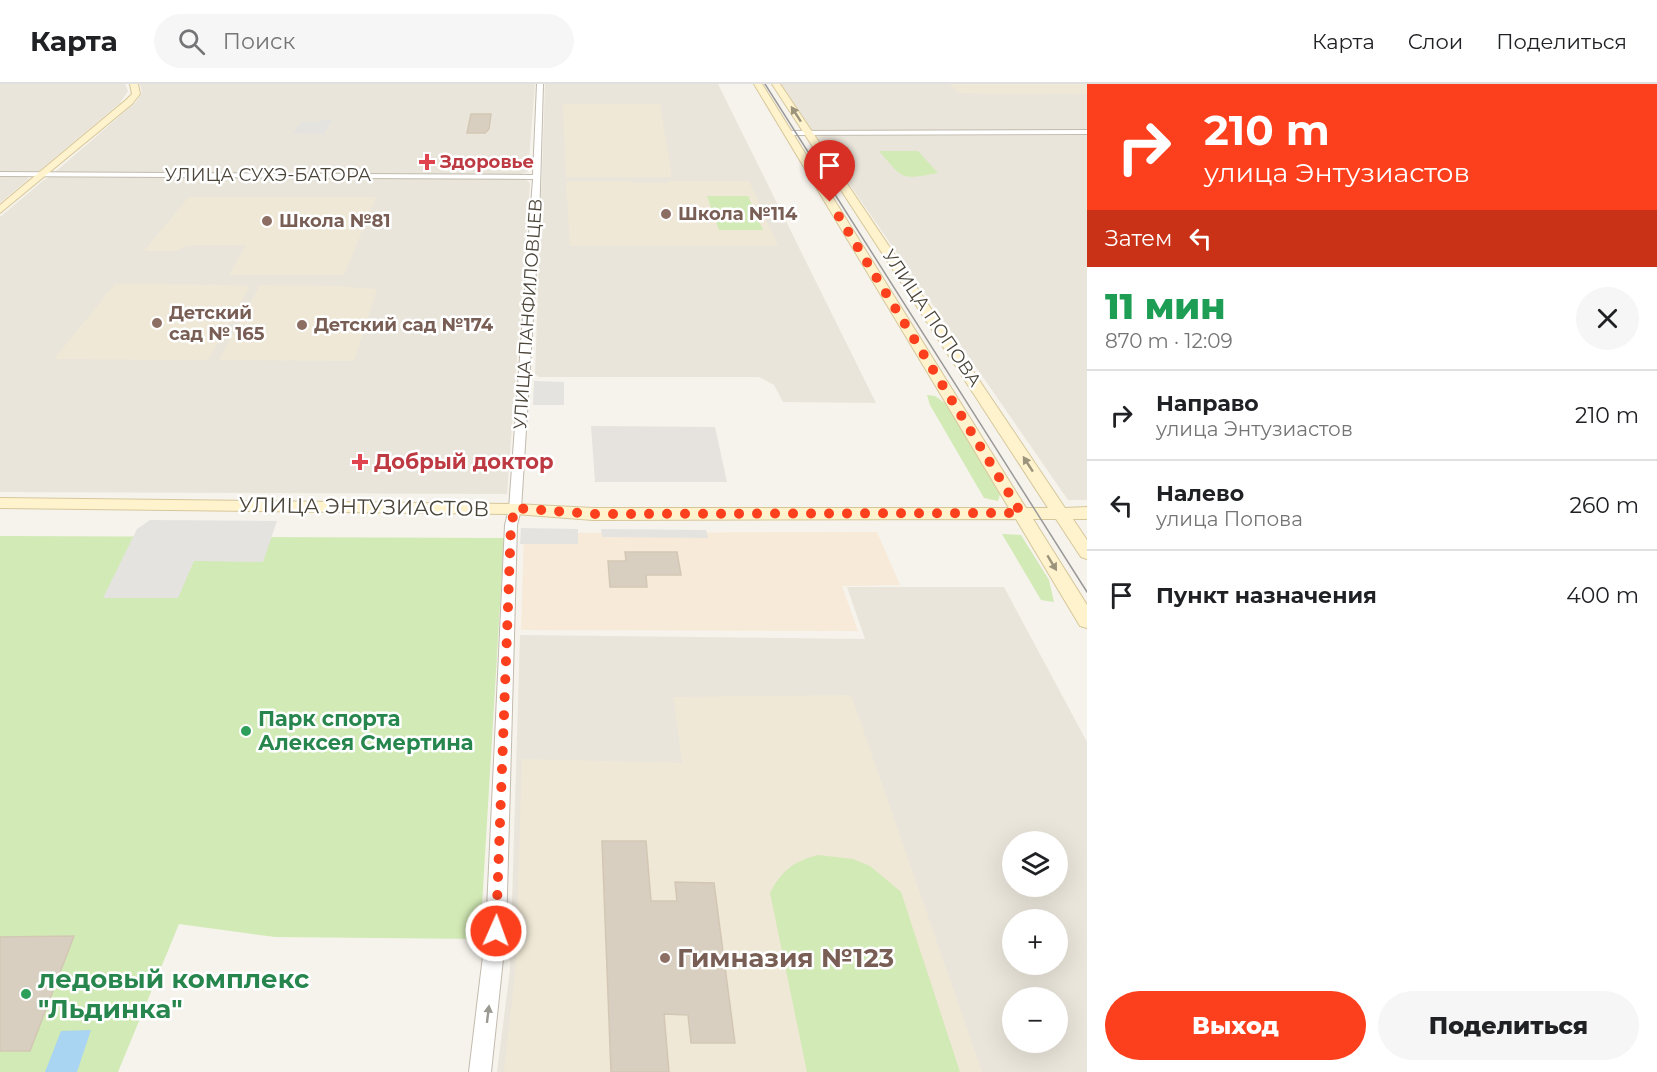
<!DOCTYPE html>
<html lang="ru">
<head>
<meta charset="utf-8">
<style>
  body { margin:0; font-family:Montserrat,sans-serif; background:#f6f6f6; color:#202124; height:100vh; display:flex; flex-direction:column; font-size:22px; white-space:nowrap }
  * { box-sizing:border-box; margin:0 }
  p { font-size:20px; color:#757577 }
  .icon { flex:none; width:33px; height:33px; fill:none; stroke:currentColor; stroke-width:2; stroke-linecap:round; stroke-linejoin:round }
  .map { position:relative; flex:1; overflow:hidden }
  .drawer { display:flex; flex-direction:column; background:#fff; width:570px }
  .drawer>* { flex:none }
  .hud { background:#fc3f1d; color:#fff; overflow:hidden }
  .tools { position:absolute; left:1002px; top:747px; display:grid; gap:12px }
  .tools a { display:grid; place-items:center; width:66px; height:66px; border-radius:50%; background:#fff; box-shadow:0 6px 24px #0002; font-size:30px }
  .pin { position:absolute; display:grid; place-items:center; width:51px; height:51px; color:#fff; margin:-62px -26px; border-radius:50% 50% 50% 0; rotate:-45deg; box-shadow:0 0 6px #0007 }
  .pin .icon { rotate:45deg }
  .me { position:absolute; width:66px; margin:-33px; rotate:2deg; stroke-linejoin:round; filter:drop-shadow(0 0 4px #0008) }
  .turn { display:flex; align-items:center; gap:21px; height:126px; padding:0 18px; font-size:27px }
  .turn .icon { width:78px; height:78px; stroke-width:2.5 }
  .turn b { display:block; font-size:42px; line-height:51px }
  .then { display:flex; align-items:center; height:57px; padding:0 18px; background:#0003; gap:12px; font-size:22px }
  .round { display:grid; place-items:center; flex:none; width:63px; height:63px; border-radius:32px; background:#f6f6f6 }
  .head { display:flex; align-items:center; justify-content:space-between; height:102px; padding:0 18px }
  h1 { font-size:36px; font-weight:800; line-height:45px; color:#1e9e55 }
  .primary-button { display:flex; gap:12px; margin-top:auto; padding:12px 18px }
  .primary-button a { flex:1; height:69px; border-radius:36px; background:#fc3f1d; color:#fff; font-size:24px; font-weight:800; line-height:69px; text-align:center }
  .primary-button a+a { background:#f6f6f6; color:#202124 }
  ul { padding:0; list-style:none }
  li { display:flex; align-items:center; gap:18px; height:90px; padding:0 18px; border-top:2px solid #e0e0e0 }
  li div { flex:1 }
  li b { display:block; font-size:22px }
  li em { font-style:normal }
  header { display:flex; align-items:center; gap:36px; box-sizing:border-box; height:84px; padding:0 30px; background:#fff; border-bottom:2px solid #e0e0e0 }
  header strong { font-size:28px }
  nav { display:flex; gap:33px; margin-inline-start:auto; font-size:21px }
  .search { width:420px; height:54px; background:#f6f6f6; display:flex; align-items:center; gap:15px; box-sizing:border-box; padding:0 21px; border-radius:33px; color:#757577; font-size:22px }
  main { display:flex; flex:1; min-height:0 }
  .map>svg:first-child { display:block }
  .residential { fill:#eae5da; fill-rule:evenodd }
  .commercial { fill:#f7ead8 }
  .industrial { fill:#e6e2dd }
  .education { fill:#efe8d6 }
  .green { fill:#d2eab5 }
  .parking { fill:#e5e3e0 }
  .water { fill:#a9d4f2 }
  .building { fill:#d8cfc1; stroke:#d3c7b4; stroke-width:1.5 }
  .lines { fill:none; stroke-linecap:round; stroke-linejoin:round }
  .street-casing { stroke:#c2bbae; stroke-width:2 }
  .secondary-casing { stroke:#d6c79b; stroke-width:2 }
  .street { fill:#fff; fill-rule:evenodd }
  .secondary { fill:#fff3cd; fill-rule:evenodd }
  .tram { stroke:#9a9a9a; stroke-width:1.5 }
  .oneway { fill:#9c937c }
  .oneway2 { fill:#9c9892 }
  .route { stroke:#fc3f1d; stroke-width:10; stroke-dasharray:0 18 }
  .health-dot { fill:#e0444e; stroke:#fff; stroke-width:2 }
  .education-dot { fill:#8d6e63; stroke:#fff; stroke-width:2 }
  .leisure-dot { fill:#2e9e5b; stroke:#fff; stroke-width:2 }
  .labels { text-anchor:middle; stroke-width:5; stroke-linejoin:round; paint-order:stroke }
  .far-health-label { font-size:18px; font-weight:bold; fill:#be3a42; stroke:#fff; text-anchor:start }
  .far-street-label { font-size:18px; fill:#4b4439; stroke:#fff }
  .far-education-label { font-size:18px; font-weight:bold; fill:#785e54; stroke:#fff; text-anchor:start }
  .health-label { font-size:21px; font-weight:bold; fill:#be3a42; stroke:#fff; text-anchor:start }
  .street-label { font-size:21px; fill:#4b4439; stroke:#fff }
  .leisure-label { font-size:21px; font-weight:bold; fill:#27864d; stroke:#fff; text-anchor:start }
  .near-education-label { font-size:26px; font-weight:bold; fill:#785e54; stroke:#fff; text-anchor:start }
  .near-leisure-label { font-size:26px; font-weight:bold; fill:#27864d; stroke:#fff; text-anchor:start }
</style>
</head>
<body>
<header>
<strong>Карта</strong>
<div class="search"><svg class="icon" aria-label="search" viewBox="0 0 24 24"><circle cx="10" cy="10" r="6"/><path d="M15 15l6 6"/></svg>Поиск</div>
<nav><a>Карта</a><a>Слои</a><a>Поделиться</a></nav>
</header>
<main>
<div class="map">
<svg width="1087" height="988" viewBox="0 0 1087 988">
  <rect width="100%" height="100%" fill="#f6f3ec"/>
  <!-- residential -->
  <g class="residential">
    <path d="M0,0H125L128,7L120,19L39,87L0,89Z"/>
    <path d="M140,0H535L528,88L518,91L55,88L136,18L142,9Z"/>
    <path d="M545,0H718L876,319L783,318L774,301L759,293H539L535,290Z"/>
    <path d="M781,0H1087V46H812Z"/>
    <path d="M1087,51V416H1068L816,52Z"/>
    <path d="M0,92H26L29,95L0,119Z"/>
    <path d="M53,92L522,95L528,97L530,100L507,410L0,408V133L45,95Z"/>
    <path d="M847,503H1004L1087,658V988H497L510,886L520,551L865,555ZM1012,758H1058V802H1012ZM1012,836H1058V880H1012ZM1012,914H1058V958H1012Z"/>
  </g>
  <!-- commercial -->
  <path class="commercial" d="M877,448L900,501L842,502L858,547L521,546L524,449Z"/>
  <!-- industrial -->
  <path class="industrial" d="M591,342L715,343L727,398H595Z"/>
  <!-- education -->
  <g class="education">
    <path d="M919,0H1087V10L960,9L949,0Z"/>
    <path d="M563,20H660L672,93H566Z"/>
    <path d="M566,97H631V99H668V97H749L778,162H570Z"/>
    <path d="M189,113H376L344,191H229L246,161H187L176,167H144Z"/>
    <path d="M115,200L226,201L250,202L208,276L54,275Z"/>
    <path d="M260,201L335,202L377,205L354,277L219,276Z"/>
    <path d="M851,611L982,988H504L516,881L522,675L682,679L674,613Z"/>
  </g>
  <!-- green -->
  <g class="green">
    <path d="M879,67H918L938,89C900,96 904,96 879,67Z"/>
    <path d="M707,112H748L763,146H719Z"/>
    <path d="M927,311L935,312L945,319L1000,410L998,417L984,414L930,321Z"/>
    <path d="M1002,450L1021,451L1049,496L1054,518L1041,516Z"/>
    <path d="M0,452L504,454L480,855L275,853L179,840L118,988H0Z"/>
    <path d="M818,771L853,775L870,782L901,808L960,988H807L770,809C781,787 794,777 818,771Z"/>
  </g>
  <!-- parking -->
  <g class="parking">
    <path d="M320,36H332L324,50L293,49L301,38H318Z"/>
    <path d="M534,297L564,298V321H533Z"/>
    <path d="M150,436L277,437L263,478L194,477L178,514H103L137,445Z"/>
    <path d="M521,444L578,445V460H520Z"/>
    <path d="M601,445L706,446L708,454L602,453Z"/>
  </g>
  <!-- water -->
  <path class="water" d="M91,946L77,988H45L61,947Z"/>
  <!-- building -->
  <g class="building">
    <path d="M471,30H491L489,45L485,49H467Z"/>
    <path d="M625,468H677L681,491H646L647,503H610L608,477H626Z"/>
    <path d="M602,757H646L651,817H677L675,798L714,799L735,959H691L688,931L664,930L669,988H611Z"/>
    <path d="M74,852L30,967H0V853Z"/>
  </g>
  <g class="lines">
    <!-- street casing -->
    <g class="street-casing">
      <g id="street">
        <path d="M537,0H543L539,138L521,425L517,441L506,847L491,988H469L486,847L505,441L509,425L533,95L0,92V88L533,91Z"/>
        <path d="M1087,46V50L788,51L785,49L788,47Z"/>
      </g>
    </g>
    <!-- secondary casing -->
    <g class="secondary-casing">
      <g id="secondary">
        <path d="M130,0H138L140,10L132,20L0,129V121L126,16L132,10Z"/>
        <path d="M754,0H762L1026,424H1048L772,0H780L1065,424L1087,423V435H1073L1087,456V475L1081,473L1056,435H1033L1087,521V544L1080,542L1016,435L593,436L515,430L0,424V414L515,420L593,424H1009Z"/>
      </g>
    </g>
    <!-- street -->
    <use href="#street" class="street"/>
    <!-- secondary -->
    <use href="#secondary" class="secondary"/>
    <!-- tram -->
    <path class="tram" d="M765,0L1087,508"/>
  </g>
  <!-- one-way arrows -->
  <defs><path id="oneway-solid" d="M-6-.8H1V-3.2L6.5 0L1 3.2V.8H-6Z" transform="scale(1.5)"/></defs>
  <g class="oneway">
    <use href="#oneway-solid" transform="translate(796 30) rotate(-123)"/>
    <use href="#oneway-solid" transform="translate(1028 380) rotate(-123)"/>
    <use href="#oneway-solid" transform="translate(1052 479) rotate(59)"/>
  </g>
  <use class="oneway2" href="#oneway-solid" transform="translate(488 930) rotate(-83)"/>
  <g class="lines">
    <!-- route -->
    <path class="route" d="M496,847L511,441L515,424L593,430L1021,429L830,118"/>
  </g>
  <!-- markers -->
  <g class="health-dot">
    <path d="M424 69h6v6h6v6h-6v6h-6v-6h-6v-6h6z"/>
    <path d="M357 369h6v6h6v6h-6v6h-6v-6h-6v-6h6z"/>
  </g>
  <g class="education-dot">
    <circle cx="666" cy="130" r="6"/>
    <circle cx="267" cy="137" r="6"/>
    <circle cx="157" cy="239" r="6"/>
    <circle cx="302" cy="241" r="6"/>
    <circle cx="665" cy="874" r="6"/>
  </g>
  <g class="leisure-dot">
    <circle cx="246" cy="647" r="6"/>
    <circle cx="26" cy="910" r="6"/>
  </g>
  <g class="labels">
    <!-- far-health labels -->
    <g class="far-health-label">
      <text x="440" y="84">Здоровье</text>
    </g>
    <!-- far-street labels -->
    <g class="far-street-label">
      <text x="268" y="97">УЛИЦА СУХЭ-БАТОРА</text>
      <text transform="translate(528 230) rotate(-86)" y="6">УЛИЦА ПАНФИЛОВЦЕВ</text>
      <text transform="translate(932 234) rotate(56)" y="6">УЛИЦА ПОПОВА</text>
    </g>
    <!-- far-education labels -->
    <g class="far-education-label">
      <text x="678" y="136">Школа №114</text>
      <text x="279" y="143">Школа №81</text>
      <text x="169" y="235">Детский<tspan x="169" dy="21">сад № 165</tspan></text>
      <text x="314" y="247">Детский сад №174</text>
    </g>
    <!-- health labels -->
    <g class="health-label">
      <text x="374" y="385">Добрый доктор</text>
    </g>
    <!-- street labels -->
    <g class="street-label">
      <text transform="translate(364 423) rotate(1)" y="7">УЛИЦА ЭНТУЗИАСТОВ</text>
    </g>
    <!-- leisure labels -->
    <g class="leisure-label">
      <text x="258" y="642">Парк спорта<tspan x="258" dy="24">Алексея Смертина</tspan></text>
    </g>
    <!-- near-education labels -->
    <g class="near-education-label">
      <text x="677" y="883">Гимназия №123</text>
    </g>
    <!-- near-leisure labels -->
    <g class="near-leisure-label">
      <text x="38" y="904">ледовый комплекс<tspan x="38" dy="30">"Льдинка"</tspan></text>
    </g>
  </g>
</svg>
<div class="tools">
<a><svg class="icon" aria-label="layers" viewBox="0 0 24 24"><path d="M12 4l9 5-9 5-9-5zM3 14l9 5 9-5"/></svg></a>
<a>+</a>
<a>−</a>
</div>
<div class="pin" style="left:830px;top:118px;background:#d93025"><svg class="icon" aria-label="arrive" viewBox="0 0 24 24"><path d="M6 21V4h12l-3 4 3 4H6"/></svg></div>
<svg class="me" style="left:496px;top:847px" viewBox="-20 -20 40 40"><circle r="17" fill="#fc3f1d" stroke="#fff" stroke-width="3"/><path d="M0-11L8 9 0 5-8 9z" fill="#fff"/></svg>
</div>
<section class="drawer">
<div class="hud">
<div class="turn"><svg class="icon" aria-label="right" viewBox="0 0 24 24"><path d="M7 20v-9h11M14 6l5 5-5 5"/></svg><div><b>210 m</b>улица Энтузиастов</div></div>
<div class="then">Затем<svg class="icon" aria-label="left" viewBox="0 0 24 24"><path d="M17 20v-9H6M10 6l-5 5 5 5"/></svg></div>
</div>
<div class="head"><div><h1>11 мин</h1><p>870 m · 12:09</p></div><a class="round"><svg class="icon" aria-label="close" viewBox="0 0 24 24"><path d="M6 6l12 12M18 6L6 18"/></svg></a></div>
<ul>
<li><svg class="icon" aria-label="right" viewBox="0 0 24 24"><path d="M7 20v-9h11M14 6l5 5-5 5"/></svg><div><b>Направо</b><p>улица Энтузиастов</p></div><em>210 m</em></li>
<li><svg class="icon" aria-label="left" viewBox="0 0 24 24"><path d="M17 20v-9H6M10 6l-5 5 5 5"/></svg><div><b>Налево</b><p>улица Попова</p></div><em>260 m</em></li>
<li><svg class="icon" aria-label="arrive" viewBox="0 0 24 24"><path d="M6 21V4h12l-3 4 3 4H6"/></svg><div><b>Пункт назначения</b></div><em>400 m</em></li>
</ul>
<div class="primary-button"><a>Выход</a><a>Поделиться</a></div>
</section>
</main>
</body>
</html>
